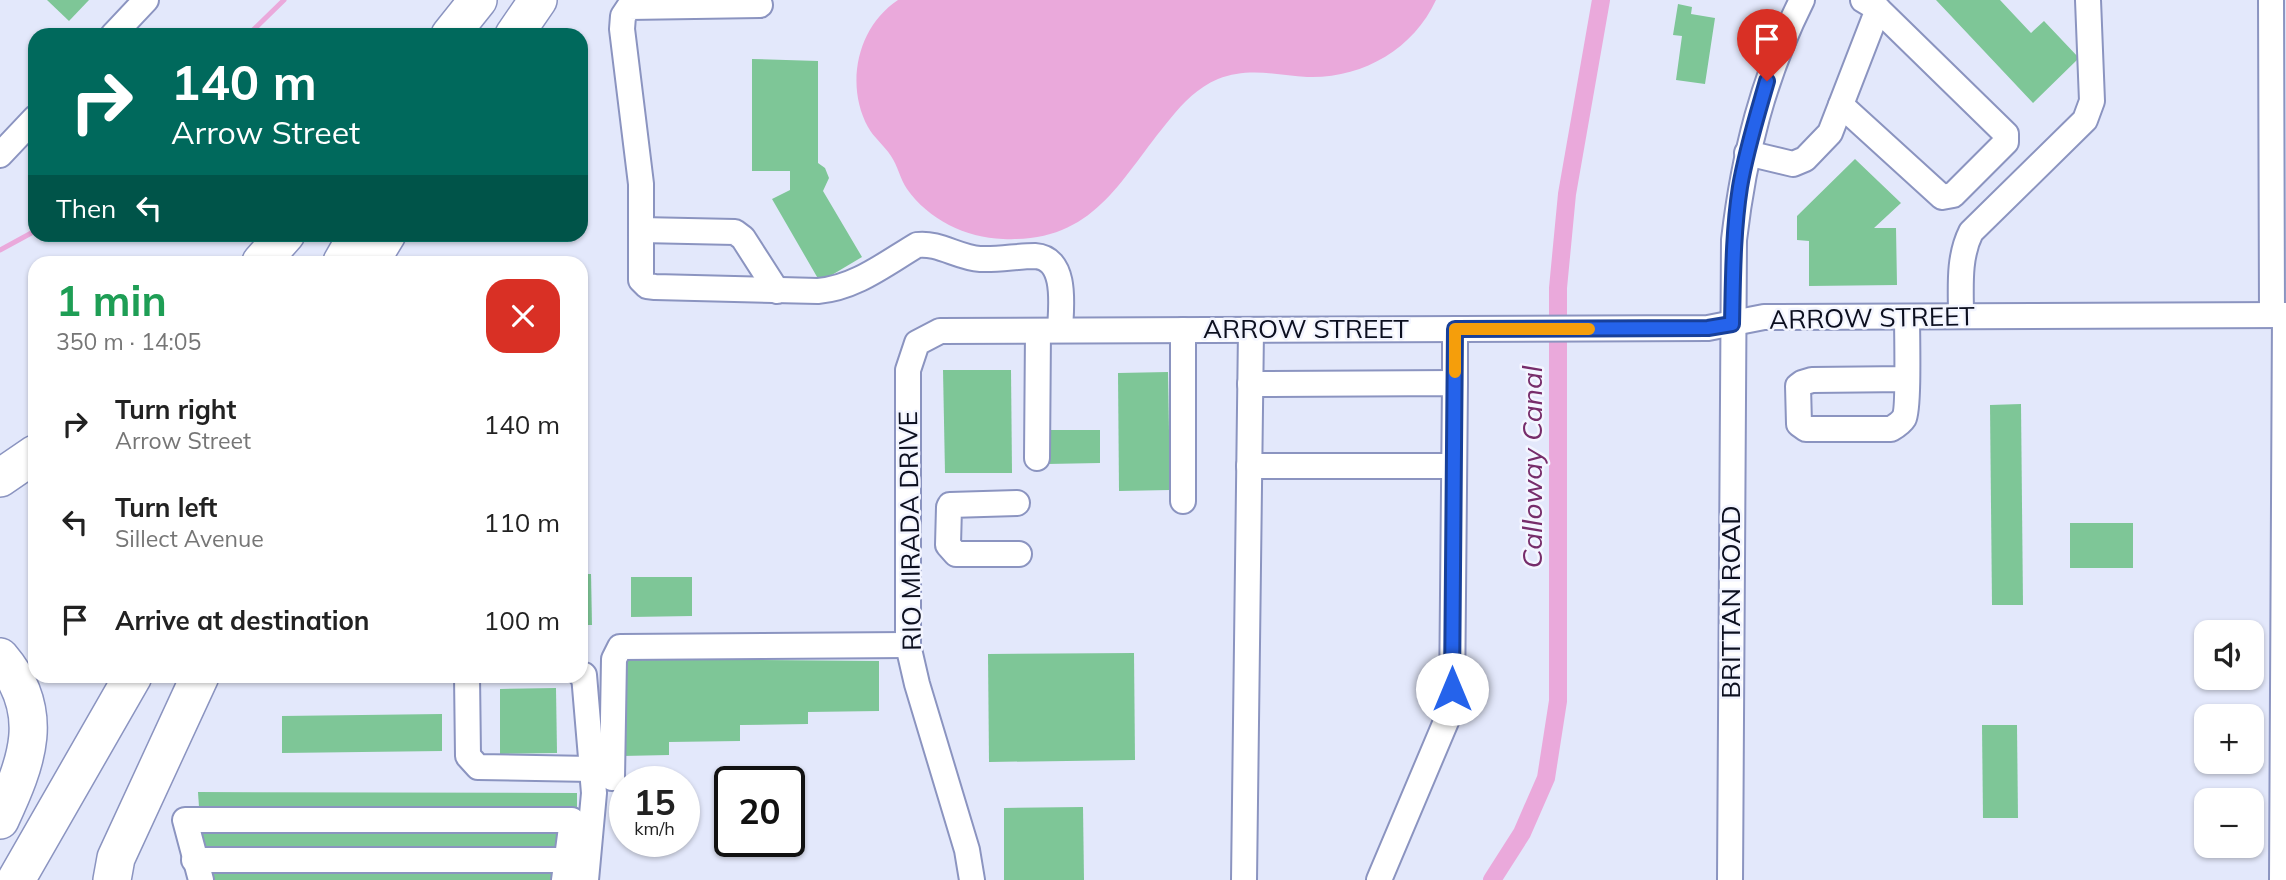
<!DOCTYPE html>
<html lang="en">
<head>
<meta charset="utf-8">
<style>
  body { margin:0; font-family:Mulish,sans-serif; background:#f2f2f2; color:#222; height:100vh; display:flex; flex-direction:column; font-size:26px; white-space:nowrap }
  * { box-sizing:border-box; margin:0 }
  p { font-size:23px; color:#767676 }
  .icon { flex:none; width:38px; height:38px; fill:none; stroke:currentColor; stroke-width:2; stroke-linecap:round; stroke-linejoin:round }
  .map { position:relative; flex:1; overflow:hidden }
  .drawer { position:absolute; left:28px; top:256px; width:560px; height:427px; display:flex; flex-direction:column; background:#fff; border-radius:21px; box-shadow:0 2px 5px #0004 }
  .drawer>* { flex:none }
  .guide { position:absolute; left:28px; top:28px; width:560px; height:214px; border-radius:21px; box-shadow:0 2px 5px #0004; background:#00695c; color:#fff; overflow:hidden }
  .tools { position:absolute; left:2194px; top:620px; display:grid; gap:14px }
  .tools a { display:grid; place-items:center; width:70px; height:70px; border-radius:14px; background:#fff; box-shadow:0 2px 5px #0004; font-size:35px }
  .speed { position:absolute; left:609px; top:766px; display:flex; gap:14px; font-size:35px; font-weight:700; text-align:center }
  .speed>* { display:grid; place-content:center; width:91px; height:91px; border-radius:50%; background:#fff; box-shadow:0 2px 5px #0004; line-height:1 }
  .speed small { font-size:18px; font-weight:400 }
  .speed .limit { border:4px solid #111; border-radius:10px; background:#fff; color:#111 }
  .pin { position:absolute; display:grid; place-items:center; width:60px; height:60px; color:#fff; margin:-72px -30px; border-radius:50% 50% 50% 0; rotate:-45deg; box-shadow:0 0 7px #0007 }
  .pin .icon { rotate:45deg }
  .me { position:absolute; width:77px; margin:-38px; rotate:0deg; stroke-linejoin:round; filter:drop-shadow(0 0 5px #0008) }
  .turn { display:flex; align-items:center; gap:24px; height:147px; padding:0 28px; font-size:32px }
  .turn .icon { width:91px; height:91px; stroke-width:2.5 }
  .turn b { display:block; font-size:49px; line-height:60px }
  .then { display:flex; align-items:center; height:66px; padding:0 28px; background:#0003; gap:14px; font-size:26px }
  .round { display:grid; place-items:center; flex:none; width:74px; height:74px; border-radius:21px; background:#f2f2f2 }
  .summary { display:flex; align-items:center; justify-content:space-between; height:119px; padding:0 28px }
  h1 { font-size:42px; font-weight:700; line-height:52px; color:#1e9e55 }
  ul { padding:0; list-style:none }
  li { display:flex; align-items:center; gap:21px; height:98px; padding:0 28px }
  li div { flex:1 }
  li b { display:block; font-size:26px }
  li em { font-style:normal }
  .map>svg:first-child { display:block }
  .water { fill:#eaa9db }
  .lines { fill:none; stroke-linecap:round; stroke-linejoin:round }
  .stream { stroke:#eaa9db; stroke-width:5 }
  .canal { stroke:#eaa9db; stroke-width:18 }
  .building { fill:#7ec697 }
  .minor-casing { stroke:#8b94c0; stroke-width:28 }
  .highway-casing { stroke:#8b94c0; stroke-width:40 }
  .minor { stroke:#fff; stroke-width:24 }
  .highway { stroke:#fff; stroke-width:37 }
  .route-casing { stroke:#184099; stroke-width:18 }
  .route { stroke:#2563eb; stroke-width:12 }
  .slow { stroke:#f59e0b; stroke-width:12 }
  .labels { text-anchor:middle; stroke-width:5; stroke-linejoin:round; paint-order:stroke }
  .street-label { font-size:26px; fill:#0c0f1f; stroke:#f3f5ff }
  .water-label { font-size:28px; font-style:italic; fill:#762c6a; stroke:#f3f5ff }
</style>
</head>
<body>
<div class="map">
<svg width="2286" height="880" viewBox="0 0 2286 880">
  <rect width="100%" height="100%" fill="#e3e8fb"/>
  <!-- water -->
  <path class="water" d="M898,0H1436C1413,50 1361,79 1307,77C1277,75 1248,67 1218,79C1197,88 1184,102 1170,119C1119,180 1095,243 1003,239C966,238 928,219 907,189C900,179 898,166 891,156C884,145 874,138 868,127C845,85 857,27 898,0Z"/>
  <g class="lines">
    <!-- stream -->
    <g class="stream">
      <path d="M248,35L284,0"/>
      <path d="M0,250L35,231"/>
    </g>
    <!-- canal -->
    <path class="canal" d="M1492,880L1522,833L1546,778L1558,701V288L1567,194L1601,0"/>
  </g>
  <!-- building -->
  <g class="building">
    <path d="M47,0H89L69,21Z"/>
    <path d="M1936,0H2000L2031,33L2044,21L2079,58L2033,103Z"/>
    <path d="M1678,4L1692,7L1691,14L1715,18L1705,84L1676,80L1682,36L1673,35Z"/>
    <path d="M752,59L818,61V163L825,168L829,178L823,191L862,257L820,282L772,199L790,190V171H752Z"/>
    <path d="M1855,159L1901,203L1874,228H1896L1897,285L1809,286V241L1797,240V216Z"/>
    <path d="M943,370H1011L1012,473H945Z"/>
    <path d="M1168,372L1170,490L1119,491L1118,373Z"/>
    <path d="M2021,404L2023,605H1992L1990,405Z"/>
    <path d="M1047,430H1100V463L1047,464Z"/>
    <rect x="2070" y="523" width="63" height="45"/>
    <path d="M581,574H591L592,625H581Z"/>
    <path d="M631,577H692V616L631,617Z"/>
    <path d="M1134,653L1135,760L989,762L988,654Z"/>
    <path d="M622,659L879,661V711L808,712V724L740,725V741L669,742V755L622,756Z"/>
    <path d="M556,688L557,753L500,754V689Z"/>
    <path d="M442,714V751L282,753V716Z"/>
    <path d="M1982,725H2017L2018,818H1983Z"/>
    <path d="M198,792L577,793V807H199Z"/>
    <path d="M1083,807L1084,880H1004V808Z"/>
    <path d="M200,831L561,832V851H200Z"/>
    <path d="M207,867L555,868V880H207Z"/>
  </g>
  <g class="lines">
    <!-- minor casing -->
    <g class="minor-casing">
      <g id="minor">
        <path d="M2271,0L2272,315"/>
        <path d="M760,5L629,7L623,16L622,29L641,184V280L647,286L655,287L818,291C855,288 885,264 917,245C938,242 959,258 980,259C999,260 1017,256 1035,256C1068,258 1061,308 1060,330"/>
        <path d="M113,35L146,0"/>
        <path d="M1841,105L1942,197L1953,195L2006,142V134L1878,9"/>
        <path d="M1747,153L1793,164L1805,159L1830,133L1878,9L1863,0"/>
        <path d="M0,155L35,118"/>
        <path d="M641,230L735,232L743,238L777,291"/>
        <path d="M1961,316C1961,288 1958,258 1971,232L2085,120L2092,101L2088,0"/>
        <path d="M1183,330V501"/>
        <path d="M1906,379L1812,380L1802,383L1798,386L1799,424L1806,429H1891C1896,426 1901,423 1904,418C1909,409 1907,333 1907,317"/>
        <path d="M1455,383V329"/>
        <path d="M1250,384L1455,383L1452,701L1450,712L1379,880"/>
        <path d="M1037,458L1038,331"/>
        <path d="M1249,466H1454"/>
        <path d="M1017,503L950,505L949,507L948,545L956,554H1019"/>
        <path d="M581,675H584L594,793L586,880"/>
        <path d="M467,676L468,756L478,767L592,769"/>
        <path d="M612,778L614,659L620,647L908,645"/>
        <path d="M194,860H567"/>
        <path d="M201,880L185,820H572L564,880"/>
        <path d="M972,880L967,850L917,684L908,645V370L917,343L940,331L1708,328L1764,317L2286,315"/>
        <path d="M1244,880L1251,330"/>
        <path d="M1730,880L1734,240C1744,154 1763,78 1802,0"/>
        <path d="M2282,880L2285,315"/>
      </g>
    </g>
    <!-- highway casing -->
    <g class="highway-casing">
      <g id="highway">
        <path d="M450,35L478,0"/>
        <path d="M514,35L538,0"/>
        <path d="M261,262L286,234"/>
        <path d="M342,262L358,234"/>
        <path d="M370,262L387,234"/>
        <path d="M0,478L35,454"/>
        <path d="M0,657C47,712 27,762 0,820"/>
        <path d="M16,880L133,676"/>
        <path d="M112,880L116,858L200,676"/>
      </g>
    </g>
    <!-- minor -->
    <use href="#minor" class="minor"/>
    <!-- highway -->
    <use href="#highway" class="highway"/>
  </g>
  <g class="lines">
    <!-- route casing -->
    <g class="route-casing">
      <path id="route" d="M1452,689L1455,329L1708,328L1732,324C1733,278 1733,232 1740,187C1746,151 1757,116 1767,81"/>
    </g>
    <!-- route -->
    <use href="#route" class="route"/>
    <!-- slow -->
    <path class="slow" d="M1455,372V329H1589"/>
  </g>
  <g class="labels">
    <!-- street labels -->
    <g class="street-label">
      <text transform="translate(1872 318) rotate(-1)" y="9">ARROW STREET</text>
      <text x="1306" y="338">ARROW STREET</text>
      <text transform="translate(910 531) rotate(-91)" y="9">RIO MIRADA DRIVE</text>
      <text transform="translate(1731 602) rotate(-90)" y="9">BRITTAN ROAD</text>
    </g>
    <!-- water labels -->
    <g class="water-label">
      <text transform="translate(1532 467) rotate(-90)" y="10">Calloway Canal</text>
    </g>
  </g>
</svg>
<div class="tools">
<a><svg class="icon" aria-label="sound" viewBox="0 0 24 24"><path d="M4 9h4l5-4v14l-5-4H4zM17 9q2 3 0 6"/></svg></a>
<a>+</a>
<a>−</a>
</div>
<div class="speed"><div>15<small>km/h</small></div><div class="limit">20</div></div>
<div class="pin" style="left:1767px;top:81px;background:#d93025"><svg class="icon" aria-label="arrive" viewBox="0 0 24 24"><path d="M6 21V4h12l-3 4 3 4H6"/></svg></div>
<svg class="me" style="left:1452px;top:689px" viewBox="-20 -20 40 40"><circle r="19" fill="#fff"/><path d="M0-13L10 11 0 6-10 11z" fill="#2563eb"/></svg>
<div class="guide">
<div class="turn"><svg class="icon" aria-label="right" viewBox="0 0 24 24"><path d="M7 20v-9h11M14 6l5 5-5 5"/></svg><div><b>140 m</b>Arrow Street</div></div>
<div class="then">Then<svg class="icon" aria-label="left" viewBox="0 0 24 24"><path d="M17 20v-9H6M10 6l-5 5 5 5"/></svg></div>
</div>
<section class="drawer">
<div class="summary"><div><h1>1 min</h1><p>350 m · 14:05</p></div><a class="round" style="background:#d93025;color:#fff"><svg class="icon" aria-label="close" viewBox="0 0 24 24"><path d="M6 6l12 12M18 6L6 18"/></svg></a></div>
<ul>
<li><svg class="icon" aria-label="right" viewBox="0 0 24 24"><path d="M7 20v-9h11M14 6l5 5-5 5"/></svg><div><b>Turn right</b><p>Arrow Street</p></div><em>140 m</em></li>
<li><svg class="icon" aria-label="left" viewBox="0 0 24 24"><path d="M17 20v-9H6M10 6l-5 5 5 5"/></svg><div><b>Turn left</b><p>Sillect Avenue</p></div><em>110 m</em></li>
<li><svg class="icon" aria-label="arrive" viewBox="0 0 24 24"><path d="M6 21V4h12l-3 4 3 4H6"/></svg><div><b>Arrive at destination</b></div><em>100 m</em></li>
</ul>
</section>
</div>
</body>
</html>
